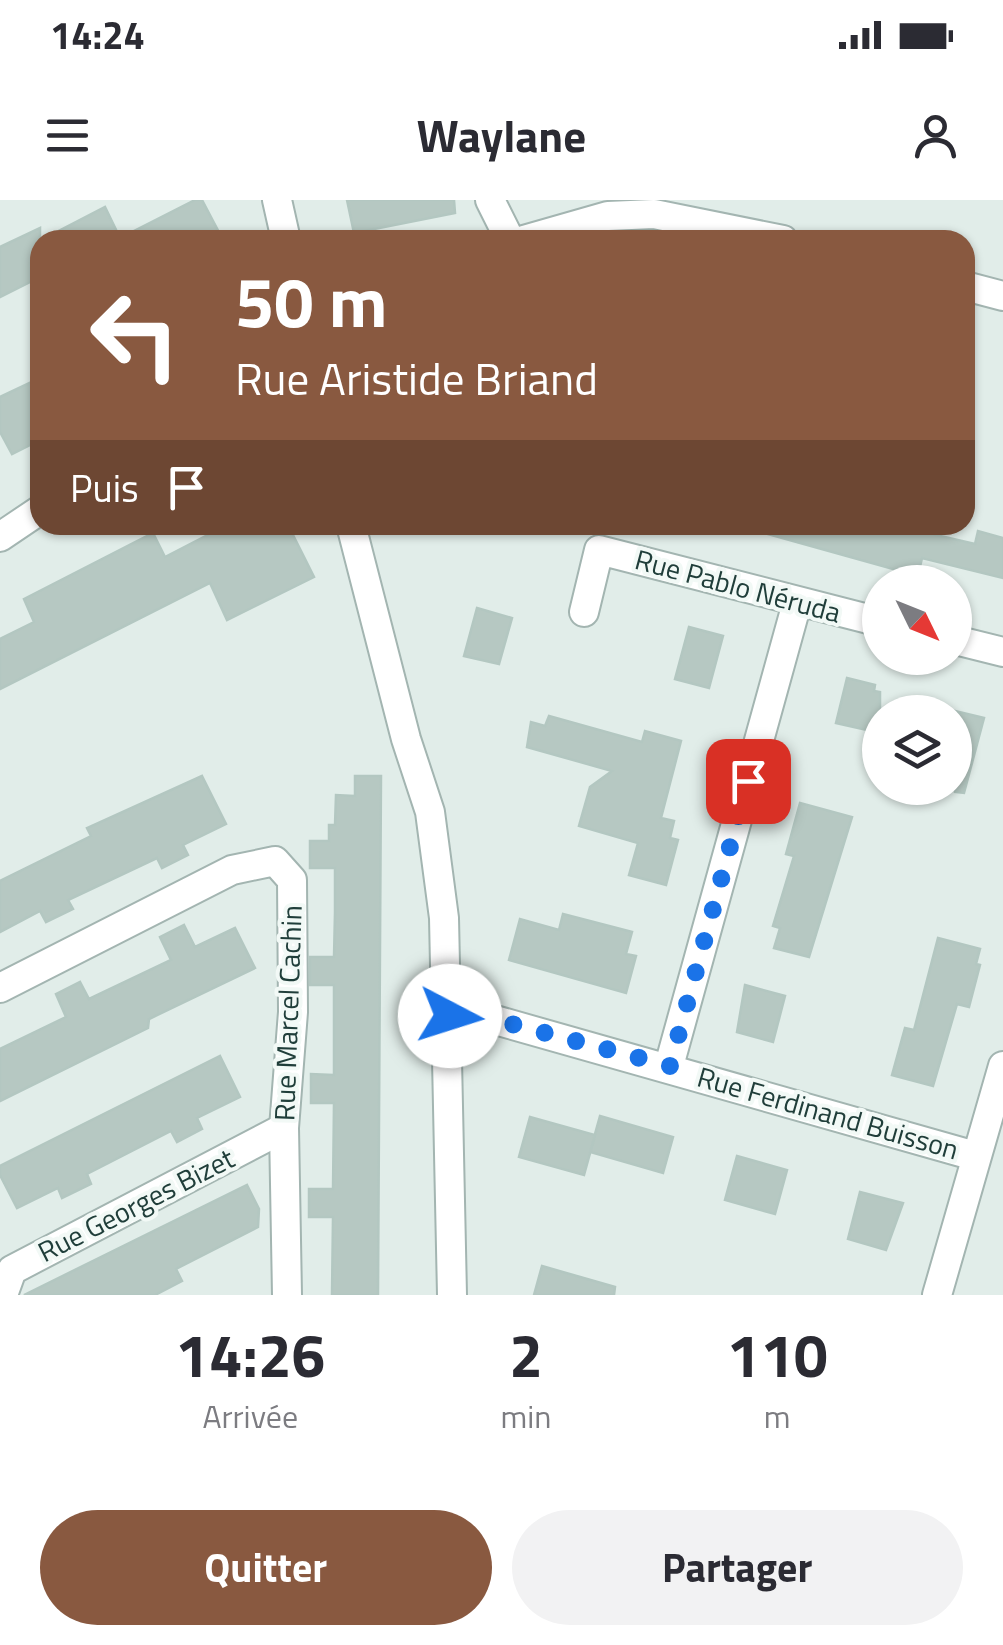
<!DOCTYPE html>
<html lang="fr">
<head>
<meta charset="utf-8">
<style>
  body { margin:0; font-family:"Titillium Web",sans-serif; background:#f2f2f3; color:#2b2b33; height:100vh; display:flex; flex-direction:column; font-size:38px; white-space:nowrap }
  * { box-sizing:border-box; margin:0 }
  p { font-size:32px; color:#7c7c81 }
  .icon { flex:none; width:55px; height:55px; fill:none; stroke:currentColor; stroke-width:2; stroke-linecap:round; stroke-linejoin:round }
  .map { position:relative; height:1095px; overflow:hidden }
  .details { display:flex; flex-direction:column; background:#fff; flex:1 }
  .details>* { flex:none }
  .banner { position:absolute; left:30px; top:30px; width:945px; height:305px; border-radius:30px; box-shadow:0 2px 8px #0004; background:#895940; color:#fff; overflow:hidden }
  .needle { width:65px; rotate:133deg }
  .tools { position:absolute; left:862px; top:365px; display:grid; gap:20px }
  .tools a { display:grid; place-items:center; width:110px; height:110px; border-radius:50%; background:#fff; box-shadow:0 2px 8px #0004; font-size:50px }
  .pin { position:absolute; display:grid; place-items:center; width:85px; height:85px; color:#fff; margin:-42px; border-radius:20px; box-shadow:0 5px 15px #0006 }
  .me { position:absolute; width:110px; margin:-55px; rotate:95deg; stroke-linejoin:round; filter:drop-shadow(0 0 8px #0008) }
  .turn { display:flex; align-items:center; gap:35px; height:210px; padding:0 40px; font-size:45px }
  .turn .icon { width:130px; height:130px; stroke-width:2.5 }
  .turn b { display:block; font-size:70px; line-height:85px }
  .then { display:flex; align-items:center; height:95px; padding:0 40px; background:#0003; gap:20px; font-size:38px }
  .eta { display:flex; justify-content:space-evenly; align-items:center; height:170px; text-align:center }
  .eta b { font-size:60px; font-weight:700; line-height:70px }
  .button { display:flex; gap:20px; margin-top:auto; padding:20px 40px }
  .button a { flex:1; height:115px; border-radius:60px; background:#895940; color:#fff; font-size:40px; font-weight:700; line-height:115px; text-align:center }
  .button a+a { background:#f2f2f3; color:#2b2b33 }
  .status { display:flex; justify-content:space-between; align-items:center; height:70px; padding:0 50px; background:#fff; direction:ltr }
  .status svg { height:28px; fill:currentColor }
  header { display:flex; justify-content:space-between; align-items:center; height:130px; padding:0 40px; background:#fff; font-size:45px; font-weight:700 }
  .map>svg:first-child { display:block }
  .building { fill:#b6c8c2; stroke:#b3c7c1; stroke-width:2.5 }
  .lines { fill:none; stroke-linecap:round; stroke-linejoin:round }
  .minor-casing { stroke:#a3b5b1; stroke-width:32 }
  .minor { stroke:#fff; stroke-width:28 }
  .route { stroke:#1a73e8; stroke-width:18; stroke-dasharray:0 32.4 }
  .labels { text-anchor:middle; stroke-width:8; stroke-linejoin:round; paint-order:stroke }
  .street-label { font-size:28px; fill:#203e3a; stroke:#f2f9f6 }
</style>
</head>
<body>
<div class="status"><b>14:24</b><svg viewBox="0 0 49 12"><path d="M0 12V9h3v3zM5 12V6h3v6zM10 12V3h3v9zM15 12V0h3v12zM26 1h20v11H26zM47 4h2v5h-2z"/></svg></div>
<header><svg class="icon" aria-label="menu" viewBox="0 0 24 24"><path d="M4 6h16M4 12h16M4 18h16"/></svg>Waylane<svg class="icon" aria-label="person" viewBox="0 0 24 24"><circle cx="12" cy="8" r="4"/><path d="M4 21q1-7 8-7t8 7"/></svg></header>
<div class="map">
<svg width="1003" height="1095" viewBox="0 0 1003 1095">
  <rect width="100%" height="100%" fill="#e1ede9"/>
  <!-- building -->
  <g class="building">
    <path d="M195,0H202L223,40H41L105,7L120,38Z"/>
    <path d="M347,0H454L455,13L354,33Z"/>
    <path d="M40,28V77L0,97V47Z"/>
    <path d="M40,178V240L12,254L0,232V197Z"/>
    <path d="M227,325H288L314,377L227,420L210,383L0,489V439L34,422L24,399L153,333L165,357Z"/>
    <path d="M769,325H893L975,344L978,331L1003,338V378L922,358L918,376L768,334Z"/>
    <path d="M477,408L512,418L499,464L464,456Z"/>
    <path d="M689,427L723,436L709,488L675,479Z"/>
    <path d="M847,478L875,485L874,491L880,492V533L836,523Z"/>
    <path d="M955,511L984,518L964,593L955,592Z"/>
    <path d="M549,516L642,542L645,531L681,541L661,618L674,621L670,638L678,640L666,685L629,675L638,643L579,626L590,587L612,571L527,547L531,522L545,526Z"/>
    <path d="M202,576L226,624L183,645L188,655L162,668L157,658L68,700L73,709L46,722L40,711L0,732V681L91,636L87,628Z"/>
    <path d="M355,576H381L378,1095H332L333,1017H309V989H333L334,903H311V874L334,875V785H310V757H334L335,712V668H310V641H329V625H335L336,595L355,596Z"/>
    <path d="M800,603L852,617L809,757L774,748L780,728L773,726L794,656L786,654Z"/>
    <path d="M563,714L632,732L626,754L636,756L626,793L509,760L520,719L559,730Z"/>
    <path d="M184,725L195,747L235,728L255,768L149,819L148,828L0,901V849L66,817L56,794L80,782L89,799L171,760L160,737Z"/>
    <path d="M938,738L980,749L976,764L980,765L969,807L957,804L933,886L892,875L905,828L914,830Z"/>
    <path d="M745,785L785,796L773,842L737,832Z"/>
    <path d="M220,856L240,897L197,918L202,929L177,942L171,931L87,974L91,984L62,998L58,988L17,1008L0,975V966Z"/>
    <path d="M600,916L673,937L663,973L590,952Z"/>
    <path d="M530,917L595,935L584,975L519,957Z"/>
    <path d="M737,956L787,970L775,1014L725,1000Z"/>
    <path d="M247,985L259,1009L258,1027L176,1069L182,1081L155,1095H24Z"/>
    <path d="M860,992L903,1003L886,1050L848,1039Z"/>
    <path d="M542,1066L615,1087L614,1095H534Z"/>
  </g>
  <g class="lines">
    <!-- minor casing -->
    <g class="minor-casing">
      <g id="minor">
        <path d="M277,0L286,40"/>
        <path d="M490,0L510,40"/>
        <path d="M524,40L608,16L654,14L783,40"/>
        <path d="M965,86L1003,96"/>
        <path d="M351,325L406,539L430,612L444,718L452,1095"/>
        <path d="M0,337L40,310"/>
        <path d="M584,412L599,350L880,422"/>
        <path d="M955,440L1003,452"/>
        <path d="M0,788L232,670L275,661L292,680L293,812L284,928L287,1095"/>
        <path d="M450,816L474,814L975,956"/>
        <path d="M669,866L797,403"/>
        <path d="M3,1095L12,1070L284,928"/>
        <path d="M937,1095L1003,866"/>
      </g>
    </g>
    <!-- minor -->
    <use href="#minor" class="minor"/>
  </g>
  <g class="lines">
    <!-- route -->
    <path class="route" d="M450,816L474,814L670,866L748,581"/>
  </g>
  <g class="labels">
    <!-- street labels -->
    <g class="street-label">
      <text transform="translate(738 386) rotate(15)" y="10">Rue Pablo Néruda</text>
      <text transform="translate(288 813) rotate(-88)" y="10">Rue Marcel Cachin</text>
      <text transform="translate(828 913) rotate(16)" y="10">Rue Ferdinand Buisson</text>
      <text transform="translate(136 1005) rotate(-27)" y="10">Rue Georges Bizet</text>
    </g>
  </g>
</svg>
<div class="tools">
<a><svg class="needle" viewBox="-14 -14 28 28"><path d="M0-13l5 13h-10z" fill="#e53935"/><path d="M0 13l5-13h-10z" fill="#7c7c81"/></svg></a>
<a><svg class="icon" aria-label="layers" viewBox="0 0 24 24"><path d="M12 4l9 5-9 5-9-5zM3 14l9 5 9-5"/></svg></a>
</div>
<div class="pin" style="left:748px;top:581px;background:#d93025"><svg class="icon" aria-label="arrive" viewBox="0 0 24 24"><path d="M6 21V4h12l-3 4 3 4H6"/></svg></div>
<svg class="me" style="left:450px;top:816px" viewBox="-20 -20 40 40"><circle r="19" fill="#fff"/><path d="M0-13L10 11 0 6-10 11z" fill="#1a73e8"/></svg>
<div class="banner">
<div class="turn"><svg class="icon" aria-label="left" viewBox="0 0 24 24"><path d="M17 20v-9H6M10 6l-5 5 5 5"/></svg><div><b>50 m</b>Rue Aristide Briand</div></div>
<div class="then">Puis<svg class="icon" aria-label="arrive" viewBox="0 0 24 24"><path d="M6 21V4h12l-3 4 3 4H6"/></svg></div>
</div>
</div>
<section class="details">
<div class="eta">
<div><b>14:26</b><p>Arrivée</p></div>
<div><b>2</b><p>min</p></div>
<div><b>110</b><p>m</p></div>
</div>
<div class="button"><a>Quitter</a><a>Partager</a></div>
</section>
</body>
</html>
